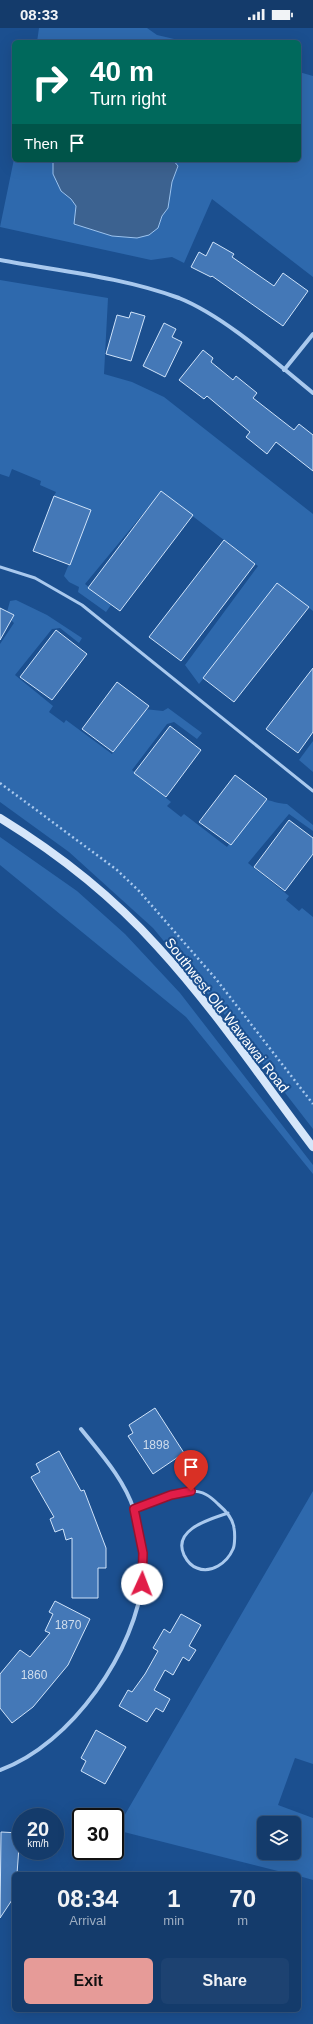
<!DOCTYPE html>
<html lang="en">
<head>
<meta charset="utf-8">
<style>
  body { margin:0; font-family:Arial,sans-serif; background:#1d4271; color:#f1f3f6; height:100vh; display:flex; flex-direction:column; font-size:15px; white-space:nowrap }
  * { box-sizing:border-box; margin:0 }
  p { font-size:13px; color:#9dadc1 }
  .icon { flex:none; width:22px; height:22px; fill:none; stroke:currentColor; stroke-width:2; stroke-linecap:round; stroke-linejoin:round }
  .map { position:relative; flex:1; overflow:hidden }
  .drawer { position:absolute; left:12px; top:1844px; width:289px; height:140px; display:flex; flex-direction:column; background:#143b6b; border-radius:6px; box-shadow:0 4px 16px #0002,0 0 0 1px #33557e }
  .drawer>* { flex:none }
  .banner { position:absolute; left:12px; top:12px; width:289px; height:122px; border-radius:6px; box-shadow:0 4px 16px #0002,0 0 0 1px #33557e; background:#00695c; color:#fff; overflow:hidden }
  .fabs { position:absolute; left:257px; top:1788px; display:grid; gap:8px }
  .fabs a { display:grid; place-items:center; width:44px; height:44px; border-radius:6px; background:#143b6b; box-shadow:0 4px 16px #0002,0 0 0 1px #33557e; font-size:20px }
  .speed { position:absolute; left:12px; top:1780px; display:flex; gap:8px; font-size:20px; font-weight:700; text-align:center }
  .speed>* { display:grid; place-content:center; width:52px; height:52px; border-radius:50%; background:#143b6b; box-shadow:0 4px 16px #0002,0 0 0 1px #33557e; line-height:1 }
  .speed small { font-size:10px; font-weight:400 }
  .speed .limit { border:2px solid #111; border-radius:6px; background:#fff; color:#111 }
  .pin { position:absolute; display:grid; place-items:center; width:34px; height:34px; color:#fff; margin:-41px -17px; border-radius:50% 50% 50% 0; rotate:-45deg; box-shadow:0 0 4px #0007 }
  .pin .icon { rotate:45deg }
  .me { position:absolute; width:44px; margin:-22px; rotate:2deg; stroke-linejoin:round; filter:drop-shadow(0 0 3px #0008) }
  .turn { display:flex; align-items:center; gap:14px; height:84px; padding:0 12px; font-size:18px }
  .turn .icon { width:52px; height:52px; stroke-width:2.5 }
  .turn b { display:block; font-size:28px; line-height:34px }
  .then { display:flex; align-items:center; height:38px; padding:0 12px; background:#0003; gap:8px; font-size:15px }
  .eta { display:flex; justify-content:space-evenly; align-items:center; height:68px; text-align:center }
  .eta b { font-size:24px; font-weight:700; line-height:28px }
  .action { display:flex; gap:8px; margin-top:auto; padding:8px 12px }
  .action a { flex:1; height:46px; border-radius:6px; background:#e69b98; color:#111; font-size:16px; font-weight:700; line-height:46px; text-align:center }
  .action a+a { background:#1d4271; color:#f1f3f6 }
  .status { display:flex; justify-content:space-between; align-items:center; height:28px; padding:0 20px; background:#143b6b; direction:ltr }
  .status svg { height:11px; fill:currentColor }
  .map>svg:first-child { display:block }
  .green { fill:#2e69ad; fill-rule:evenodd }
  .water { fill:#3c6290; stroke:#9cc4f0 }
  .building { fill:#4478b7; stroke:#cfe3fa }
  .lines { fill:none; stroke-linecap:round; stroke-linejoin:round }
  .path { stroke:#a9c9ee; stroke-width:2.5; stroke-dasharray:2 3; stroke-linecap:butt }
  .lane { stroke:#a9c9ee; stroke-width:3 }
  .street { stroke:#a9c9ee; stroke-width:4 }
  .secondary { stroke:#d6e6fa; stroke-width:8 }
  .route-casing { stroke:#92132f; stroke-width:10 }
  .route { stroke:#e11d48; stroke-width:7 }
  .labels { text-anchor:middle; stroke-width:4; stroke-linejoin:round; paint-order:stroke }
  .number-label { font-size:12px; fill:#d0dded }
  .street-label { font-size:14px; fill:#fff; stroke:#1b4f8f }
</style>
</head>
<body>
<div class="status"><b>08:33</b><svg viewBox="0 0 49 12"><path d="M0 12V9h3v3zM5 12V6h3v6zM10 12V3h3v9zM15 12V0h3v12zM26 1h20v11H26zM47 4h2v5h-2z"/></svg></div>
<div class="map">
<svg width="313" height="1996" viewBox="0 0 313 1996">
  <rect width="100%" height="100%" fill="#1b4f8f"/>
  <!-- green -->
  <g class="green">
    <path d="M39,0H147L157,7L187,14H37Z"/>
    <path d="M299,44L313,48V249L212,171L184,235L172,229L151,232L0,199L14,131L53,132V146L61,163L71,171L76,178L75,196L112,208L137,210L158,200L162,188L168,180L172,154L178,138L173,132H299Z"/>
    <path d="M0,252L108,270L104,346L132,354L164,369L313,486V583L279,557L199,656L185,637L258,538L161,464L85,556L111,577L106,584L78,564L79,559L69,554L64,548L91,482L54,468L56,464L40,457L41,453L12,441L9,449L0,446Z"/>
    <path d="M16,572L47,587L82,610L79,615L60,600L52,601L15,647L53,678L49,684L64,695L66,692L112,726L144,681L163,683L168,680L202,705L197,711L174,694L167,696L132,742L171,774L167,778L181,789L184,786L227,819L262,771C271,772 278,776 287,776L313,797V803L289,786L248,835L289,868L286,872L299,883L302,880L313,889V1101L221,982L153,900L69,824L0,774V616L14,595L11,592L14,587L7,584L10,573Z"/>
    <path d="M313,713V744L299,732Z"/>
    <path d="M0,809L77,863L125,906L180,965L313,1137V1146L186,989L0,837Z"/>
    <path d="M313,1463V1736L295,1730L278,1777L313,1790V1852L299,1848V1846H290L116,1802ZM264,1795H294V1825H264Z"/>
  </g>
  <!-- water -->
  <path class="water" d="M53,132H173L178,138L172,154L168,180L162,188L158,200L149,207L137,210L112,208L74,196L76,178L71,171L61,163L53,146Z"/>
  <!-- building -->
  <g class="building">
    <path d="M213,214L234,226L232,229L274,258L283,245L308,263L283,298L212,248L211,249L191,239L199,224L206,228Z"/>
    <path d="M131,284L145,288L131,333L106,326L117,287L129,290Z"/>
    <path d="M164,295L176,301L172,309L182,314L165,349L143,338Z"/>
    <path d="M203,322L213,330L211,334L233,352L236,348L257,365L253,370L294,402L299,396L313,407V443L276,414L267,426L246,409L250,404L207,368L204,371L179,352Z"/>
    <path d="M161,463L193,487L120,583L88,560Z"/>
    <path d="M54,468L91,482L70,537L33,523Z"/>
    <path d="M224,512L255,536L181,633L149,609Z"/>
    <path d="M277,555L309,579L234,674L203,650Z"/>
    <path d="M0,580L14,587L0,612Z"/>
    <path d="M56,602L87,626L52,672L20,649Z"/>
    <path d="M313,640V704L298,725L266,701Z"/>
    <path d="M117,654L149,678L113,724L82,701Z"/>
    <path d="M170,698L201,722L166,769L134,745Z"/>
    <path d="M235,747L267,771L231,817L199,794Z"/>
    <path d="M289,792L313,810V826L285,863L254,839Z"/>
    <path d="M155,1380L184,1425L153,1446L128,1408L133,1405L129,1397Z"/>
    <path d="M59,1423L81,1463L84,1462L106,1520V1540H98V1570H72V1510L66,1512L63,1501L55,1504L50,1491L54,1489L31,1449L40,1444L36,1436Z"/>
    <path d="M55,1573L90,1591L68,1637L33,1679L12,1695L0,1680V1646L20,1622L30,1629L50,1605L45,1603L53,1586L49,1584Z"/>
    <path d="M181,1586L201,1597L189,1618L196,1622L189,1633L183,1629L173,1647L165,1642L154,1662L170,1671L163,1684L156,1680L147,1694L119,1678L128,1662L132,1664L145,1646L158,1623L153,1620L164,1601L170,1605Z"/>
    <path d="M96,1702L126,1719L105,1756L81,1743L86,1733L81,1730Z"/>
    <path d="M1,1804L20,1805L17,1846H14V1869L0,1890Z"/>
  </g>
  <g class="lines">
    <!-- path -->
    <path class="path" d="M0,755L117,842L139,863L216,951L313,1076"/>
    <!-- lane -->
    <g class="lane">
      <path d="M0,539L35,550L82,577L313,763"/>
      <path d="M134,1481C151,1474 172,1463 191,1463C203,1463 210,1468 218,1476C225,1482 233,1490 234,1500C235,1505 235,1517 233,1521C227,1535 211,1546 197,1540C191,1538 187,1533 184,1527C172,1501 211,1491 228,1485"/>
    </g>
    <!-- street -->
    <g class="street">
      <path d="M0,232C59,243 122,249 179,270C224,288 275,334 313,365"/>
      <path d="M284,342L313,306"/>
      <path d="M0,1742C71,1717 137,1622 143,1548C145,1526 140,1502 134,1482C124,1451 101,1426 81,1401"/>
    </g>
    <!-- secondary -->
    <path class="secondary" d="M0,790C57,825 112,868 157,918C214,980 262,1052 313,1119"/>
  </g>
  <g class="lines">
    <!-- route casing -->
    <g class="route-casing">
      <path id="route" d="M142,1556L143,1525L134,1481L171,1467L191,1463"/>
    </g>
    <!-- route -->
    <use href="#route" class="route"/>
  </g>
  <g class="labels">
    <!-- number labels -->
    <g class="number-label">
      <text x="156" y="1421">1898</text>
      <text x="68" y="1601">1870</text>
      <text x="34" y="1651">1860</text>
    </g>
    <!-- street labels -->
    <g class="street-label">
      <text transform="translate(227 987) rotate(52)" y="5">Southwest Old Wawawai Road</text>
    </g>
  </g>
</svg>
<div class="fabs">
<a><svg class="icon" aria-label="layers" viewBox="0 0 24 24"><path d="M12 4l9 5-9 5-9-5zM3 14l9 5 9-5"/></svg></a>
</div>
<div class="speed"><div>20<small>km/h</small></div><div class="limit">30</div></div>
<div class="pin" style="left:191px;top:1463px;background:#d93025"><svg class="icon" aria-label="arrive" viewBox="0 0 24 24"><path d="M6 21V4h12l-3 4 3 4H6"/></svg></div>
<svg class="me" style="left:142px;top:1556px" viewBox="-20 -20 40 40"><circle r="19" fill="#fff"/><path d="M0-13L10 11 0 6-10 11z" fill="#e11d48"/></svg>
<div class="banner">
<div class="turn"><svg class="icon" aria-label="right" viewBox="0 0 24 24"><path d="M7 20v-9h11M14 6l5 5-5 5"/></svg><div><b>40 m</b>Turn right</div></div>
<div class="then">Then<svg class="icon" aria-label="arrive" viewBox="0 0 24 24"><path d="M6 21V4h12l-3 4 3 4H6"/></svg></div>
</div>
<section class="drawer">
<div class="eta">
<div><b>08:34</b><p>Arrival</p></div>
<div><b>1</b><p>min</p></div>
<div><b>70</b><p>m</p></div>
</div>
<div class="action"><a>Exit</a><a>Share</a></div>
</section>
</div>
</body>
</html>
